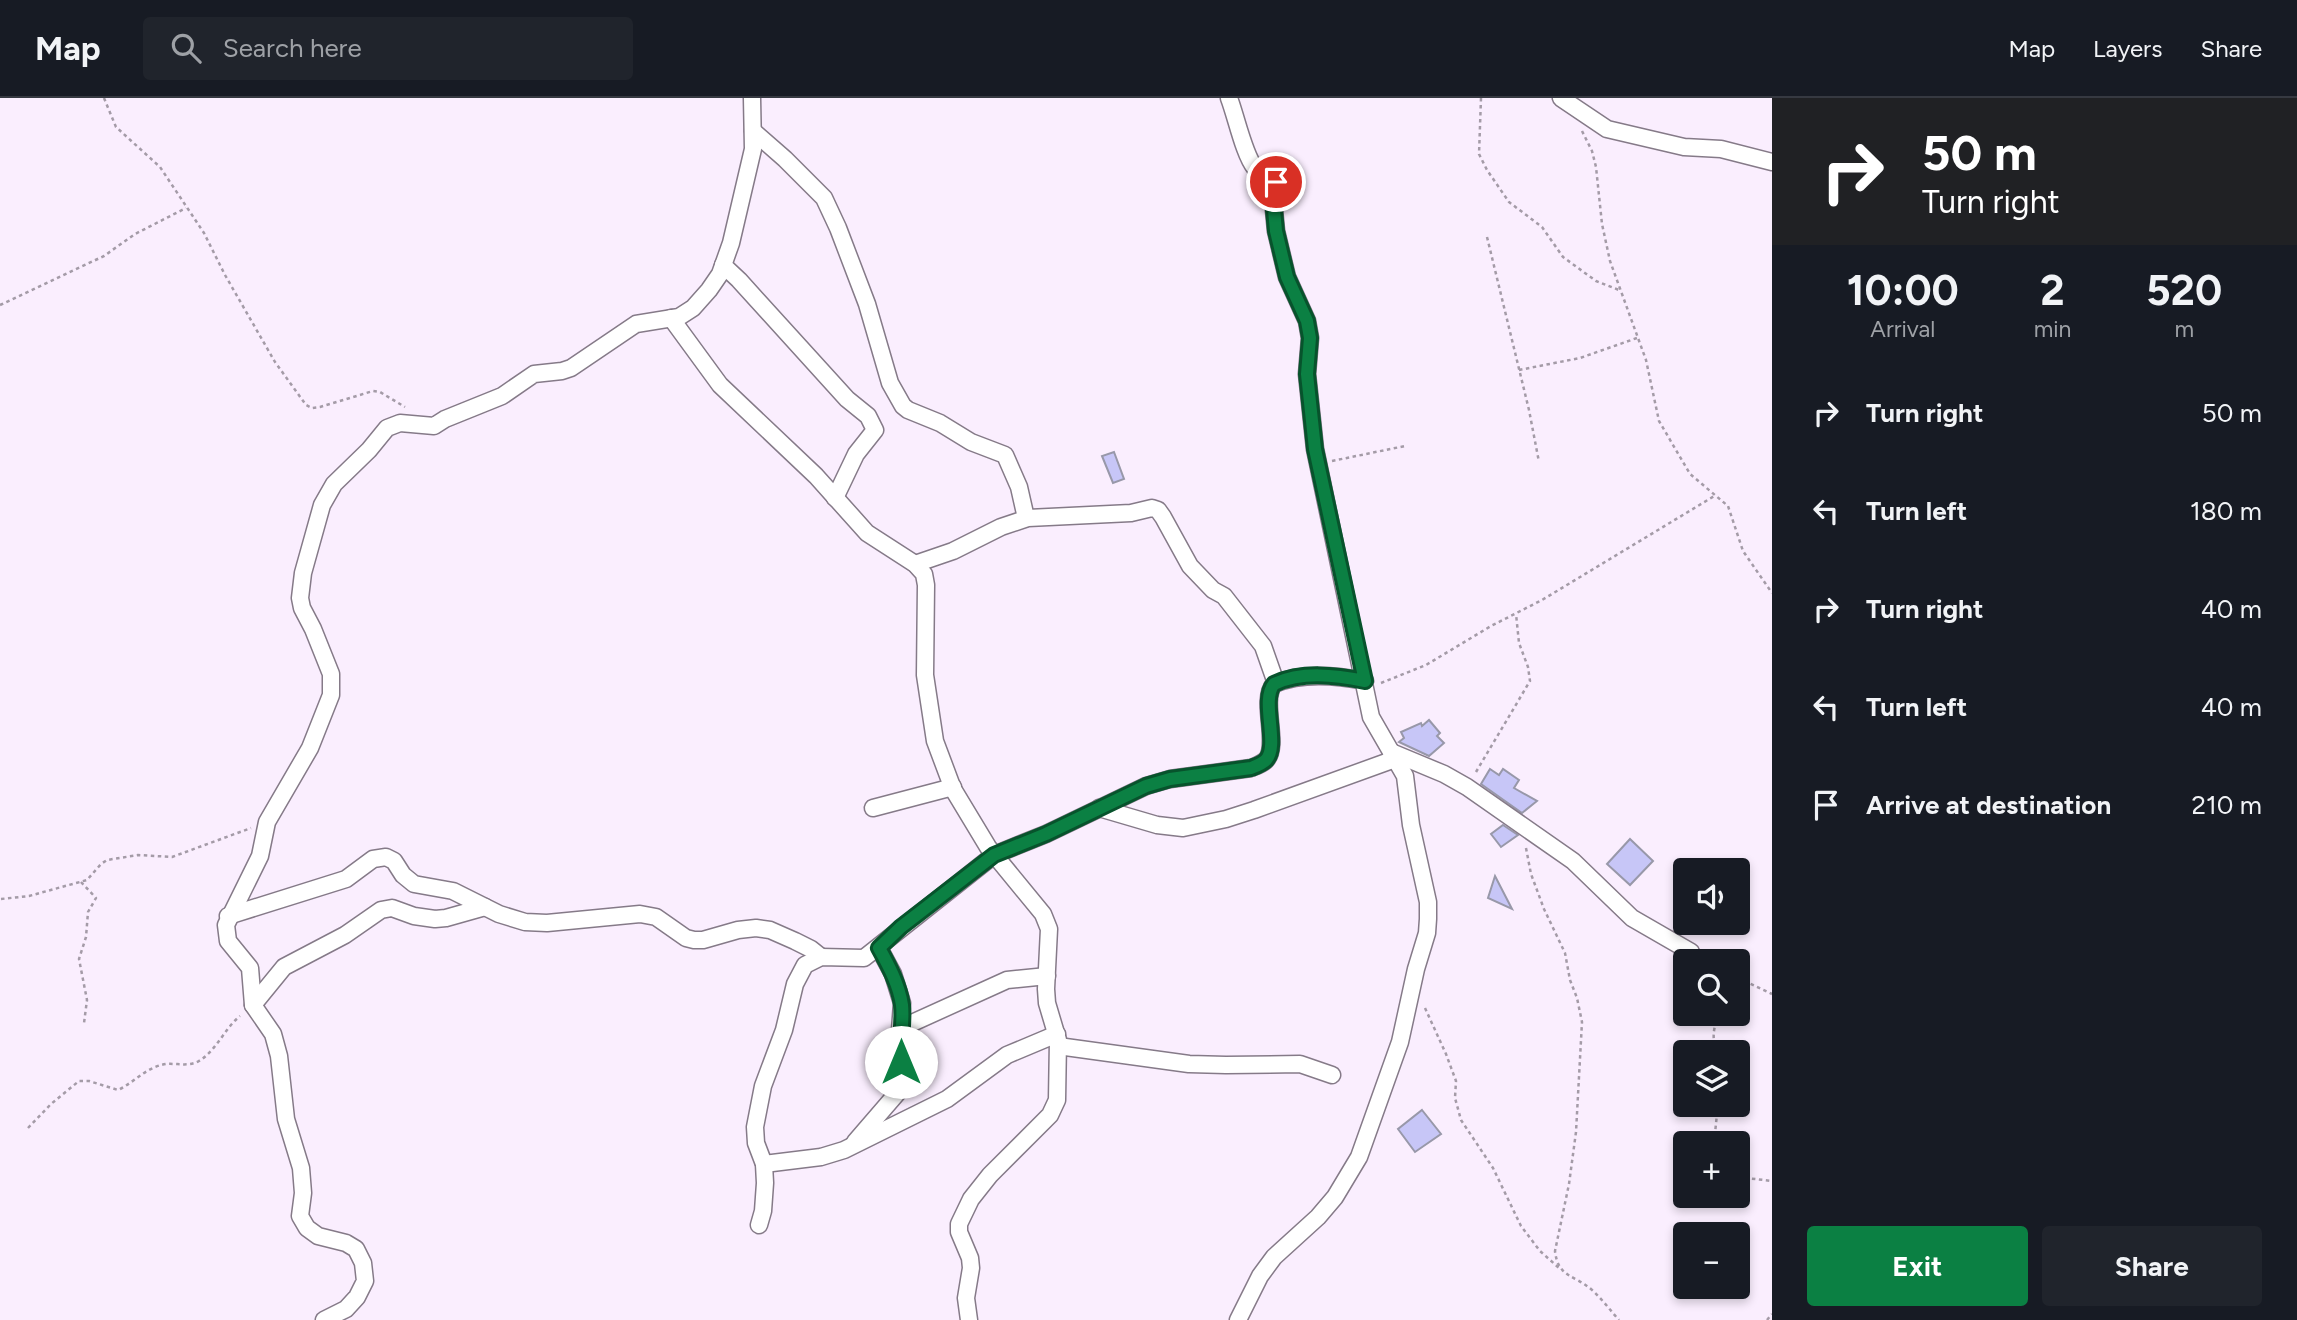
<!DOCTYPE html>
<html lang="en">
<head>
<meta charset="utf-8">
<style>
  body { margin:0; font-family:Figtree,sans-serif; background:#20242c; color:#f1f3f6; height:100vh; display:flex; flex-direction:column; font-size:26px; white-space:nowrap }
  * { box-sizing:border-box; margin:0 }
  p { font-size:23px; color:#9ea1a6 }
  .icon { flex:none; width:38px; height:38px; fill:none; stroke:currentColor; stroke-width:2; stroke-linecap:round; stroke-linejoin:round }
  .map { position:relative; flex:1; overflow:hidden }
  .side { display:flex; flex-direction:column; background:#171b24; width:525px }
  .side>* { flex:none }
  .top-card { background:#202124; color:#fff; overflow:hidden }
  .controls { position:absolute; left:1673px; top:760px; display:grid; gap:14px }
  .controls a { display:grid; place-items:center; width:77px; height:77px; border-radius:7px; background:#171b24; box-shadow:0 4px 10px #0003; font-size:35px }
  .pin { position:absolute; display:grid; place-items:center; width:60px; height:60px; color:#fff; margin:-30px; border:4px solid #fff; border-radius:50%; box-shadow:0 2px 7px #0007 }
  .me { position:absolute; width:77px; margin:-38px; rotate:0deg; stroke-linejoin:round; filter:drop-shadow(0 0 5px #0008) }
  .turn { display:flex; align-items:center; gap:24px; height:147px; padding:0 35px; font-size:32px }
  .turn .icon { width:91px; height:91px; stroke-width:2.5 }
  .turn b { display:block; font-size:49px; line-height:60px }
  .eta { display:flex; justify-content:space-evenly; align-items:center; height:119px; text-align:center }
  .eta b { font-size:42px; font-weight:700; line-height:49px }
  .action { display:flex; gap:14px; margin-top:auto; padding:14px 35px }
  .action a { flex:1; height:80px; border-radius:7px; background:#0b8043; color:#fff; font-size:28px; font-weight:700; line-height:80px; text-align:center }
  .action a+a { background:#20242c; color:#f1f3f6 }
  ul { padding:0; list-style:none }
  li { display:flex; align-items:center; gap:21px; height:98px; padding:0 35px }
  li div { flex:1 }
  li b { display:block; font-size:26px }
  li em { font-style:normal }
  header { display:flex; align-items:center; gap:42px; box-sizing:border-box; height:98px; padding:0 35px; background:#171b24; border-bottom:2px solid #363941 }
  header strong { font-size:33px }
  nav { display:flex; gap:38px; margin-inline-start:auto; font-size:24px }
  .search { width:490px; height:63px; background:#20242c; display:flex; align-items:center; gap:18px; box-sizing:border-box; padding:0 24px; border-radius:7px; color:#9ea1a6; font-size:26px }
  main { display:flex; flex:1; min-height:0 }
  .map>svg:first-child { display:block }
  .building { fill:#c7c6f7; stroke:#9898a9; stroke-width:2 }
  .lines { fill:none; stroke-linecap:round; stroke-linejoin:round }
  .street-casing { stroke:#857a88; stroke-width:19 }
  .path { stroke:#a49ba7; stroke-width:2.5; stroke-dasharray:3.5 3.5; stroke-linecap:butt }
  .street { stroke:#fff; stroke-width:16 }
  .route-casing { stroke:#07532c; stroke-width:18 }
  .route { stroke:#0b8043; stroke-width:12 }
</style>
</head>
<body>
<header>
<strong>Map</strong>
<div class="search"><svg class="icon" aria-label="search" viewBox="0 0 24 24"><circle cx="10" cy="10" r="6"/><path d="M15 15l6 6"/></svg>Search here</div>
<nav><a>Map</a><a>Layers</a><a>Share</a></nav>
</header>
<main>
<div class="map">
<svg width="1772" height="1222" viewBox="0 0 1772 1222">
  <rect width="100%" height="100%" fill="#faeefe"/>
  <!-- building -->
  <g class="building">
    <path d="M1114,354L1124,381L1113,385L1102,358Z"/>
    <path d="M1429,622L1440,635L1437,638L1444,645L1429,658L1399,644L1404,640L1401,634L1421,625L1422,628Z"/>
    <path d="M1490,671L1499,677L1503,671L1519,682L1514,690L1537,703L1522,715L1481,686Z"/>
    <path d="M1503,727L1518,737L1501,749L1491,736Z"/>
    <path d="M1630,741L1653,763L1630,787L1607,766Z"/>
    <path d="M1495,778L1512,811L1488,800Z"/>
    <path d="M1422,1012L1441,1036L1415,1054L1398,1031Z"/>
  </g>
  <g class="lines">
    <!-- street casing -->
    <g class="street-casing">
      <g id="street">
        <path d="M1229,0C1236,18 1244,57 1255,70C1263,80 1273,76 1279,91L1274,112L1276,133L1287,179L1307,223L1310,240L1307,276L1315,351L1371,619L1405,678L1411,727L1428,804V821L1427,835L1416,871L1400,944L1359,1059L1335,1099L1318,1119L1274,1159L1260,1178L1238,1222"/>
        <path d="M1561,0L1607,31L1684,49L1721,51L1772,64"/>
        <path d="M753,33L785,61L824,100L838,130L867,206L890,285L903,308L908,312L940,325L971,344L1005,357L1019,389L1026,420"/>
        <path d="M723,167L739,182L847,301L868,318L875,332L856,356L835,400"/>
        <path d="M671,220L720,287L816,378L867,435L915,466L924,476L926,487L925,577L935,643L953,691L988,749L1043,816L1049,831L1046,891L1047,905L1058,942L1057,1002L1050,1017L990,1077L971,1101L959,1126V1134L970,1160L971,1170L966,1200L969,1222"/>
        <path d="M915,466L953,453L1001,429L1028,420L1131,415L1152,410L1158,412L1163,419L1190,468L1213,492L1224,498L1263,548L1276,585"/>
        <path d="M1391,654L1444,676L1467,689L1573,763L1632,820L1691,854"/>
        <path d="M873,710L953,689"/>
        <path d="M1099,710L1157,727L1183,730L1226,721L1254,712L1395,661"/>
        <path d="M228,818L346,781L373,761L386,759L394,763L403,777L414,786L453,793L499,816L525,824L547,825L640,816L656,819L686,840L694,842H703L738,832L756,830L770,832L795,843L811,851L821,859"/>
        <path d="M253,907L284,869L345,837L381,812L392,810L414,818L435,821L446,820L485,809"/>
        <path d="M901,930L1007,882L1047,878"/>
        <path d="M1058,948L1189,966L1226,967L1300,966L1332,977"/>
        <path d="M855,1044L899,993L902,982L899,946L902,905L893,876L879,850"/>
        <path d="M764,1066L821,1059L844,1052L947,1001L1007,957L1057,936"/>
        <path d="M759,1127L763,1113L765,1085L764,1066L756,1045L755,1029L763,988L784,932L795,886L805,867L821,859L864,860L994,757L1046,736L1146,688L1170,681L1251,670C1256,668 1262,666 1266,662C1280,647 1260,603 1274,586C1302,574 1335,577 1365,583"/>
        <path d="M324,1222L346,1211L357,1199L365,1183L363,1165L356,1151L346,1145L318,1138L307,1130L300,1118L303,1095L301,1070L286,1021L279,958L273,936L253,907L250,870L228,843L226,827L260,758L267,724L310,650L331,597V576L313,531L302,510L300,500L303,475L322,407L334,386L369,352L387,330L400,325L434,328L445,321L502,298L534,276L562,273L571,270L636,226L679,219L693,210L709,192L720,176L731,145L753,51L752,0"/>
      </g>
    </g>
    <!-- path -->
    <g class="path">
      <path d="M104,0L116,29L160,69L204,135L225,177L275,264L306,307L312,310L320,309L373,293L380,294L405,309"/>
      <path d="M1481,0L1479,56L1487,72L1509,104L1542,129L1563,159L1596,183L1619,192"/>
      <path d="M1582,33L1592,53L1596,69L1602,126L1610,163L1646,262L1659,323L1690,376L1728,408L1743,453L1772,495"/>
      <path d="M1487,139L1529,312L1539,364"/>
      <path d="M0,207L104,158L135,136L186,110"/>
      <path d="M1519,272L1580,260L1637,240"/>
      <path d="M1332,363L1405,348"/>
      <path d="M1381,585L1426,567L1491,528L1542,502L1716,397"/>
      <path d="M1476,674L1530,583L1528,569L1519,545L1516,516"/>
      <path d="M1526,750L1531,776L1544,811L1565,855L1570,882L1577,900L1582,924L1576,1034L1569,1086L1555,1153C1558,1180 1574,1176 1592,1192C1602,1201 1610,1212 1619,1222"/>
      <path d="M81,784L96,800L88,814L86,839L79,861L87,902L84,925"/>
      <path d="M1,801L29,798L87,782L101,766L107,762L138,757L172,759L251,730"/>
      <path d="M1738,880L1772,896"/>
      <path d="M1425,910L1446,956L1456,983L1455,1000L1461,1022L1493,1070L1521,1128L1540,1153L1559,1170"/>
      <path d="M1716,954C1712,939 1713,929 1720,915"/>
      <path d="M28,1030L51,1006L79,983H89L118,992C135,984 146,969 166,966C177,965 189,969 199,963C217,952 224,931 240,918"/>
      <path d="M1714,1045L1718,1006"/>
      <path d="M1738,1079L1772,1083"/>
      <path d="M1767,1222L1772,1216"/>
    </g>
    <!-- street -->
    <use href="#street" class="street"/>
  </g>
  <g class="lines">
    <!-- route casing -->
    <g class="route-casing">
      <path id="route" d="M901,964C899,945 904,926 902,907C899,887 889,868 879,850L901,829L994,757L1046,736L1146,688L1170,681L1251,670C1256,668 1262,666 1266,662C1280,647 1260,603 1274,586C1302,573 1335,577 1365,583L1315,351L1307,276L1310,240L1307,223L1287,179L1276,133L1274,112L1279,92L1276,84"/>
    </g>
    <!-- route -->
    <use href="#route" class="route"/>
  </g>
</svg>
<div class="controls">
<a><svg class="icon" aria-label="sound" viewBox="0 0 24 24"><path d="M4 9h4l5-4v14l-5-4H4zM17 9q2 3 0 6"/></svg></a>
<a><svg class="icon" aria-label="search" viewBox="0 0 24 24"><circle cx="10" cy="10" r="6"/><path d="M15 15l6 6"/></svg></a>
<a><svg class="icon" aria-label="layers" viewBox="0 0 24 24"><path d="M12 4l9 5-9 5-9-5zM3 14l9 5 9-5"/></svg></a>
<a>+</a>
<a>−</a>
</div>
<div class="pin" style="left:1276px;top:84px;background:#d93025"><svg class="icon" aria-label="arrive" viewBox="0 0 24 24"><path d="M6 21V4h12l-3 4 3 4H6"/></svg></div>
<svg class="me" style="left:901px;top:964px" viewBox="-20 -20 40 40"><circle r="19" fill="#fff"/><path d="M0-13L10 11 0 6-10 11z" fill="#0b8043"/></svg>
</div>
<section class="side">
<div class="top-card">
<div class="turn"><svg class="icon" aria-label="right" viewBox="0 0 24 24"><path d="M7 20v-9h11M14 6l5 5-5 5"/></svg><div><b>50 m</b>Turn right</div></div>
</div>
<div class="eta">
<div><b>10:00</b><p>Arrival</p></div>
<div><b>2</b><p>min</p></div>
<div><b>520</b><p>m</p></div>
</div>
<ul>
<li><svg class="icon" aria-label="right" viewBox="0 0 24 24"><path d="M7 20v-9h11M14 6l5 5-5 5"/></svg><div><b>Turn right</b></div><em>50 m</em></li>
<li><svg class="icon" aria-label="left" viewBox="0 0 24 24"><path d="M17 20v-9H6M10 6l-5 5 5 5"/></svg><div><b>Turn left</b></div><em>180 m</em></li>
<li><svg class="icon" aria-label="right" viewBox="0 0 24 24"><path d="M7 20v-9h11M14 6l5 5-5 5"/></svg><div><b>Turn right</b></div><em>40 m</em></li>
<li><svg class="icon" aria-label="left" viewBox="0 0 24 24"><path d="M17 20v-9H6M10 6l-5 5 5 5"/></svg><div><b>Turn left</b></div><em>40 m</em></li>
<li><svg class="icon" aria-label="arrive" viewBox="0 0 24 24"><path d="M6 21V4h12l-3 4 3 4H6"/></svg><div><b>Arrive at destination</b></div><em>210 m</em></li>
</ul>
<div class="action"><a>Exit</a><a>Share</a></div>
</section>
</main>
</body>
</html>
